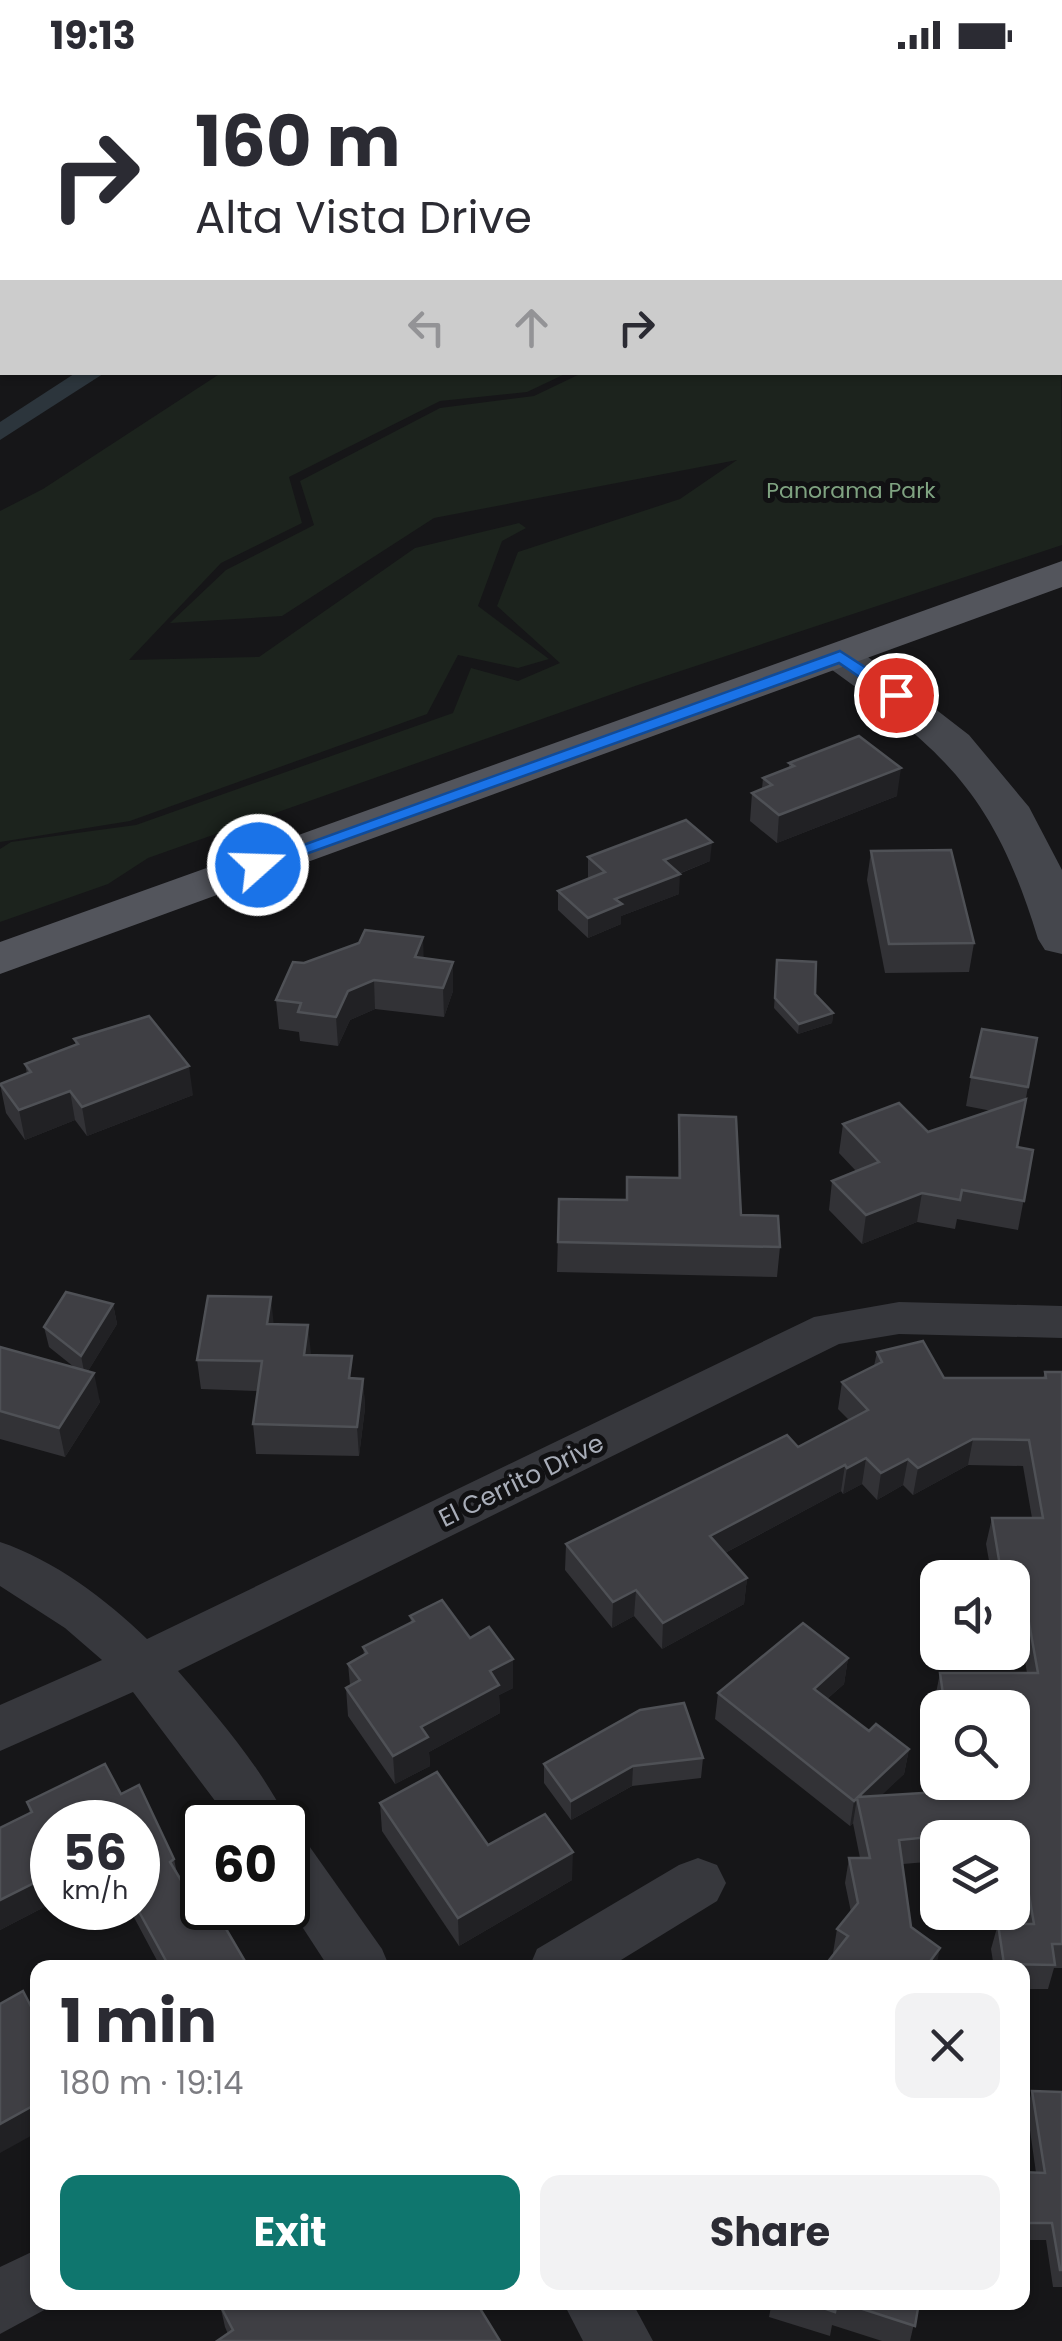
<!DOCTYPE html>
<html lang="en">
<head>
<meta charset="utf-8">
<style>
  body { margin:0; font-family:Poppins,sans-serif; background:#f2f2f3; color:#2b2b33; height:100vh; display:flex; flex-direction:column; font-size:38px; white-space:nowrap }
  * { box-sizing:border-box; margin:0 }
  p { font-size:32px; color:#7c7c81 }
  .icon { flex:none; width:55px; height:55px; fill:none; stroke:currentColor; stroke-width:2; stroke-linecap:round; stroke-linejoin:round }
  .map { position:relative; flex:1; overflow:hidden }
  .side { position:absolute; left:30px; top:1890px; width:1000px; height:350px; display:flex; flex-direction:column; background:#fff; border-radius:20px; box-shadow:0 2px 8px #0004 }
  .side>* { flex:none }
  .top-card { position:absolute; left:0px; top:0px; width:1062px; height:305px; box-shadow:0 2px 8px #0004; background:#fff; color:#2b2b33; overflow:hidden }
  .controls { position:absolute; left:920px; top:1490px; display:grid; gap:20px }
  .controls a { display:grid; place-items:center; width:110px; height:110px; border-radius:20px; background:#fff; box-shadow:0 2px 8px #0004; font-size:50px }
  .speed { position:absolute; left:30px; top:1730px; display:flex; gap:20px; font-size:50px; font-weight:700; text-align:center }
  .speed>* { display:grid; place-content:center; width:130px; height:130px; border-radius:50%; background:#fff; box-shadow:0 2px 8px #0004; line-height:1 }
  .speed small { font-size:25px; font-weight:400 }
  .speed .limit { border:5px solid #111; border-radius:15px; background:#fff; color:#111 }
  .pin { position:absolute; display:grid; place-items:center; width:85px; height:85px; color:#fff; margin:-42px; border:5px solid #fff; border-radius:50%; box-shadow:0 2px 10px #0007 }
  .me { position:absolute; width:110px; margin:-55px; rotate:70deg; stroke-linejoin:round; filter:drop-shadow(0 0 8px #0008) }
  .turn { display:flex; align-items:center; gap:35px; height:210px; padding:0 30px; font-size:45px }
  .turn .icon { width:130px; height:130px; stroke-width:2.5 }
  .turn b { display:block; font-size:70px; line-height:85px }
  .lanes { display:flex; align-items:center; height:95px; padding:0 30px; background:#0003; justify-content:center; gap:50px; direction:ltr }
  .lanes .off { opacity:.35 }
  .round { display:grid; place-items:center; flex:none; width:105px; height:105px; border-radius:20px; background:#f2f2f3 }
  .headline { display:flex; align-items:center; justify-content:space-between; height:170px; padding:0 30px }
  h1 { font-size:60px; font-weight:700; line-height:75px }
  .cta { display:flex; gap:20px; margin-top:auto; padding:20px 30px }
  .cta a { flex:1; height:115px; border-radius:20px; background:#0f766e; color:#fff; font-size:40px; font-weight:700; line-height:115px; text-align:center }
  .cta a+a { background:#f2f2f3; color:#2b2b33 }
  .status { display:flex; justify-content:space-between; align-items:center; height:70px; padding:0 50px; background:#fff; direction:ltr }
  .status svg { height:28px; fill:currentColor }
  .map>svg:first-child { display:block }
  .green { fill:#1c231d }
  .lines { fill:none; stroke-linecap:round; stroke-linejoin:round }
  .canal { fill:#2c353c; fill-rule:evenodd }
  .street { fill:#37383d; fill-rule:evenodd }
  .secondary { fill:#45474d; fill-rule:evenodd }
  .primary { fill:#53555c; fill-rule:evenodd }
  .wall { fill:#323236 }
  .shaded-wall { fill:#212124 }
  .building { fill:#3f3f44; stroke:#4f5156; stroke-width:2.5 }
  .route { fill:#1a73e8; stroke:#114b97; stroke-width:2.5 }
  .labels { text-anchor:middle; stroke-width:10; stroke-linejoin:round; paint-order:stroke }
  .far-park-label { font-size:22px; fill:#7fa381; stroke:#111113 }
  .street-label { font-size:25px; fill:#a8adb8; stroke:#111113 }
</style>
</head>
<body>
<div class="status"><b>19:13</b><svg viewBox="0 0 49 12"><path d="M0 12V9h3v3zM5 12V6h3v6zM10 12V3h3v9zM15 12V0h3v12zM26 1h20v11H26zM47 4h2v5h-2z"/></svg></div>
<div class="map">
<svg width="1062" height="2271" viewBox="0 0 1062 2271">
  <rect width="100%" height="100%" fill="#161618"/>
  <!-- green -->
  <g class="green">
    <path d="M0,0H603L2,2L0,270Z"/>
    <path d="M1060,85L1062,475L638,615L148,788L108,814L0,852V779L11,772L136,755L453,643L471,598L518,611L560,593L497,536L518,482L680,429L737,390L434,448L282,546L170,553L226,500L314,455L300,411L440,338L534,326L582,303L1060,302Z"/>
    <path d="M221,303H567L527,322L440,331L289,407L302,453L221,493L129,590L259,587L415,478L519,453L526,458L502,471L478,536L549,589L518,598L458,585L427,644L130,751L0,772V441L43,419Z"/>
  </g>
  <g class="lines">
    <!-- canal -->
    <path class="canal" d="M77,302H106L0,370V352Z"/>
    <!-- street -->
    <g class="street">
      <path d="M899,1232L1062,1236V1268L899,1264L839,1274L178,1601C217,1646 262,1698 288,1752V1753L231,1752L133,1622L0,1681V1635L102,1590L65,1558L0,1516V1472C54,1490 106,1529 147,1569L814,1247Z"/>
      <path d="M288,1766L307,1773L382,1879L390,1898H329L288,1835Z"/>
      <path d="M698,1788L717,1795L726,1813L717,1831L608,1898H529L537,1879L679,1795Z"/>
      <path d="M38,2179V2232H59L0,2264V2197Z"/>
      <path d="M563,2232H632L653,2271H583Z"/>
    </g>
    <!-- secondary -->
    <path class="secondary" d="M840,573L855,577L969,665L1029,737L1062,800V884L1045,880L1038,869C994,724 945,681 825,595L819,586L825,577Z"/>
    <!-- primary -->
    <path class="primary" d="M1062,491V517L0,904V872Z"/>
  </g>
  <!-- wall -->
  <g class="wall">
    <path d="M789,693L897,726L777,773L750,751L752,723L762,719L763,708L789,698Z"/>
    <path d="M871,781L974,873L969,902L885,903L867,810Z"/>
    <path d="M588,787L710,791L679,804V824L621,846V854L588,868L558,840V821L589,808L588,807Z"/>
    <path d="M423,888L453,921L444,947L375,939L350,950L338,976L300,971L299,962L279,959L276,930L304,893Z"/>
    <path d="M777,890L833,943L832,953L798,964L774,938Z"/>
    <path d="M1037,968L1017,1077L1033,1080L1018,1160L957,1149L955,1159L917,1152L862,1174L829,1140L832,1111L856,1101L839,1083L843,1054L928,1062L992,1041L966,1036L971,1007Z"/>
    <path d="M74,969L193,1025L87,1066L75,1050L25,1070L6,1043L0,1014L27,1004L25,994L76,975Z"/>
    <path d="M679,1045L741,1145L780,1177L777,1207L557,1202L559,1129L626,1130L627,1107L678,1108Z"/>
    <path d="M113,1234L117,1254L88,1301L100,1332L65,1387L0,1369V1277L74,1297L49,1277L44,1257Z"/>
    <path d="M274,1254L311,1286L353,1308L363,1309L365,1338L359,1386L256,1384L253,1354L258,1321L201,1319L197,1290Z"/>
    <path d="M877,1282L944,1308H1043L1045,1302H1062V1898H1054L1048,1919H1022V1898H994L991,1879L998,1854H1022L1012,1793V1768H938V1791L903,1794L834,1884L833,1883L837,1859L851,1842L845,1813L849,1788H860L853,1753L850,1756L715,1649L718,1623L848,1588L844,1614L827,1629L869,1661L909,1679L904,1704L881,1725L1004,1727L1002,1712H1012V1638H938V1650L935,1628L940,1603H1027L1020,1562H1012V1508H938V1562H932L927,1527L932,1501L991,1502L986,1474L992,1448H1032L1023,1396L968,1395L913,1425L903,1415L877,1430L862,1414L843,1424L841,1421L725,1483L747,1508L744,1534L662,1579L634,1546L612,1558L565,1500L566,1474L798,1377L849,1350L838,1339L842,1312L874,1296Z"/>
    <path d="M410,1546L470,1568L513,1589V1618L499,1625L500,1643L429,1682L430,1696L395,1714L348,1646L346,1618L350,1615L348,1594L364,1585L363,1577L411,1553Z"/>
    <path d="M703,1688L701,1708L632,1716L571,1750L544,1713V1694Z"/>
    <path d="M121,1724L174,1789L177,1803L210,1858L249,1898H161L129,1838H138V1752H52V1833L0,1860V1758L30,1743L27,1732Z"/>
    <path d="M380,1733L488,1775L572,1810L459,1876L382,1761Z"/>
    <path d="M1032,2021L1062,2022V2217H1053L1046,2170H1022V2102L1036,2103L1027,2039Z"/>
    <path d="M772,2232H919L910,2271H882L832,2255L830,2266L769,2247Z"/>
    <path d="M220,2235L500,2271L228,2264L225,2257Z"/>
  </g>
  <!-- shaded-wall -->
  <g class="shaded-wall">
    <path d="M901,698L897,726L777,773L779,745Z"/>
    <path d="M712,772L710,791L663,810L664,790Z"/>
    <path d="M680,804L679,824L621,846V854L588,868V848L615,829Z"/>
    <path d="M423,867L424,896L416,916L415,887Z"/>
    <path d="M453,892V921L444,947L443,918Z"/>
    <path d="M374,910L375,939L350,950L338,976L336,947L348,921Z"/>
    <path d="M833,943L832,953L798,964L799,954Z"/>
    <path d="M189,996L193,1025L87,1066L82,1037Z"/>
    <path d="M70,1021L75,1050L25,1070L19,1040Z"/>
    <path d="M922,1123L917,1152L862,1174L866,1145Z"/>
    <path d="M271,1227L274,1257L267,1254Z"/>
    <path d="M113,1234L117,1254L85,1306L81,1286Z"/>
    <path d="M308,1255L311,1284L307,1315L304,1285Z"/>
    <path d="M94,1303L100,1332L65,1387L59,1358Z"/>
    <path d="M363,1309L365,1338L359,1386L357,1357Z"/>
    <path d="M973,1369L968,1395L913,1425L918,1398Z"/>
    <path d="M866,1388L862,1414L843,1424L847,1398Z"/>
    <path d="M908,1389L903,1415L877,1430L881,1403Z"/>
    <path d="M845,1395L841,1421L708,1492L710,1466Z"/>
    <path d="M747,1508L744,1534L662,1579L663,1553Z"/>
    <path d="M636,1520L634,1546L612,1558L613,1532Z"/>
    <path d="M848,1588L844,1614L810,1644L814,1619Z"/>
    <path d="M513,1589V1618L499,1625L500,1643L429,1682L430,1696L395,1714L393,1686L421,1657L490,1601Z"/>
    <path d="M909,1679L904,1704L861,1745L858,1727Z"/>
    <path d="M633,1696L632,1716L571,1750V1731Z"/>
    <path d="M857,1728L853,1753L850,1756L854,1731Z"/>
    <path d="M573,1782L572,1810L459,1876L458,1848Z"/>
    <path d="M52,1804V1833L0,1860V1830Z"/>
    <path d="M940,1878L936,1898H925Z"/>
    <path d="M38,2033V2062L0,2083V2054Z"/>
  </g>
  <!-- building -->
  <g class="building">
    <path d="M859,666L901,698L779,745L752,723L772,715L763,708L794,696L789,693Z"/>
    <path d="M686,750L712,772L664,790L680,804L615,829L622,834L588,848L558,821L605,802L588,787Z"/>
    <path d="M951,780L974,873L889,874L871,781Z"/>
    <path d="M365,860L423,867L415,887L453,892L443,918L374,910L348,921L336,947L298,942L301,933L276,930L293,892L304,893L359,873Z"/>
    <path d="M777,890L816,892L815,924L833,943L799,954L775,928Z"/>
    <path d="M149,946L189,996L82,1037L70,1021L19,1040L0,1014L31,1002L25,994L78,974L74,969Z"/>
    <path d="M982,959L1037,968L1028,1017L971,1007Z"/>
    <path d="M1026,1029L1017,1077L1033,1080L1024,1131L962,1120L960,1130L922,1123L866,1145L832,1111L879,1092L843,1054L899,1033L928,1062Z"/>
    <path d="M679,1045L736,1047L741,1145L778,1146L780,1177L558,1172L559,1129L627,1130V1107L680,1108Z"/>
    <path d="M66,1222L113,1234L81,1286L44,1257Z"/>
    <path d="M208,1226L271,1227L267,1254L308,1255L304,1285L352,1286L349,1308L363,1309L357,1357L253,1354L262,1291L197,1290Z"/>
    <path d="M923,1271L944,1308H1046L1045,1302H1062V1874H1052L1055,1895L1004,1894L998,1854H1034L1019,1767L960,1764L899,1770L911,1857L940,1878L925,1898H823L848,1866L837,1859L858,1833L849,1788H870L857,1728L854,1731L718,1623L803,1553L848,1588L814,1619L869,1661L876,1654L909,1679L858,1727L938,1722L939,1727H1015L1012,1712V1638H945L940,1603H1038L1026,1536H1012V1508H938L937,1536L932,1501L1001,1502L992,1448H1043L1029,1370L973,1369L918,1398L908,1389L881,1403L866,1388L847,1398L845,1395L710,1466L747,1508L663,1553L636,1520L613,1532L566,1474L787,1365L798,1377L868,1340L842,1312L882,1292L877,1282Z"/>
    <path d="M0,1277L94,1303L59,1358L0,1341Z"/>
    <path d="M442,1530L470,1568L489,1557L513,1589L490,1601L499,1615L421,1657L428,1667L393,1686L346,1618L360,1610L348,1594L367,1583L363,1577L414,1551L410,1546Z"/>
    <path d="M684,1633L703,1688L633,1696L571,1731L544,1694L640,1640Z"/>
    <path d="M105,1694L121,1724L139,1715L174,1789L170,1792L210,1858L222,1852L249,1898H170L137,1838L138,1752H52V1804L0,1830V1758L32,1742L27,1732Z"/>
    <path d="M437,1702L488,1775L545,1744L573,1782L458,1848L380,1733Z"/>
    <path d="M23,1921L38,1950V2033L0,2054V1934Z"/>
    <path d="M1032,2021L1062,2022V2200H1060L1052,2153H1022V2102L1045,2103Z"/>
    <path d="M224,2232H476L500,2271H217L233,2260L220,2235Z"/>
    <path d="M806,2232H837L835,2242Z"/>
    <path d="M841,2232H919L915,2256Z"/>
  </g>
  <!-- route -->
  <path class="route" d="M840,581L902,621V628H890L839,593L264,799H251L248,795Z"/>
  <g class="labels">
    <!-- far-park labels -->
    <g class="far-park-label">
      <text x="851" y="428">Panorama Park</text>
    </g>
    <!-- street labels -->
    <g class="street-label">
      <text transform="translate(521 1410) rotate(-26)" y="9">El Cerrito Drive</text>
    </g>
  </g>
</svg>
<div class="controls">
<a><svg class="icon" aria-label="sound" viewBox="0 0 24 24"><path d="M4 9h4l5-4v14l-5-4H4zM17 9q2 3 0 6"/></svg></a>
<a><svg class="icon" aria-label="search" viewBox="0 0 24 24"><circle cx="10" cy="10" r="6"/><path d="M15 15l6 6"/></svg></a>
<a><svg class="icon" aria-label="layers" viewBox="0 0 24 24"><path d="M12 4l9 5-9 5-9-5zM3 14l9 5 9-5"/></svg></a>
</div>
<div class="speed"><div>56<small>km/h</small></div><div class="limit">60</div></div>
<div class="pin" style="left:896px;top:625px;background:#d93025"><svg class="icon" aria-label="arrive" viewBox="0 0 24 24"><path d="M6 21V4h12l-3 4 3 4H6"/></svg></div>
<svg class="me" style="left:258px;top:795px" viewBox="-20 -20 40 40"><circle r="17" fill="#1a73e8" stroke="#fff" stroke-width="3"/><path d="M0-11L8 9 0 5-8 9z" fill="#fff"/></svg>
<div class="top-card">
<div class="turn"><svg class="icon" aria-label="right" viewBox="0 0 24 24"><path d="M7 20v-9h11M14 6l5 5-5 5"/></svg><div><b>160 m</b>Alta Vista Drive</div></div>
<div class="lanes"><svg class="icon off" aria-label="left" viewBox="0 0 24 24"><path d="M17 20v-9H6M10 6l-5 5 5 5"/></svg><svg class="icon off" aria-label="ahead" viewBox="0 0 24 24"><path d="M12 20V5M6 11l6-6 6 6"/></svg><svg class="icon" aria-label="right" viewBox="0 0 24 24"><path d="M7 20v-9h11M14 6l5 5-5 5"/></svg></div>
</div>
<section class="side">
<div class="headline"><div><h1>1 min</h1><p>180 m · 19:14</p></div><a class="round"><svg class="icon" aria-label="close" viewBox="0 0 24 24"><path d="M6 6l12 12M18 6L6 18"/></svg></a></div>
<div class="cta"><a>Exit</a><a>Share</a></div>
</section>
</div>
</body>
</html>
